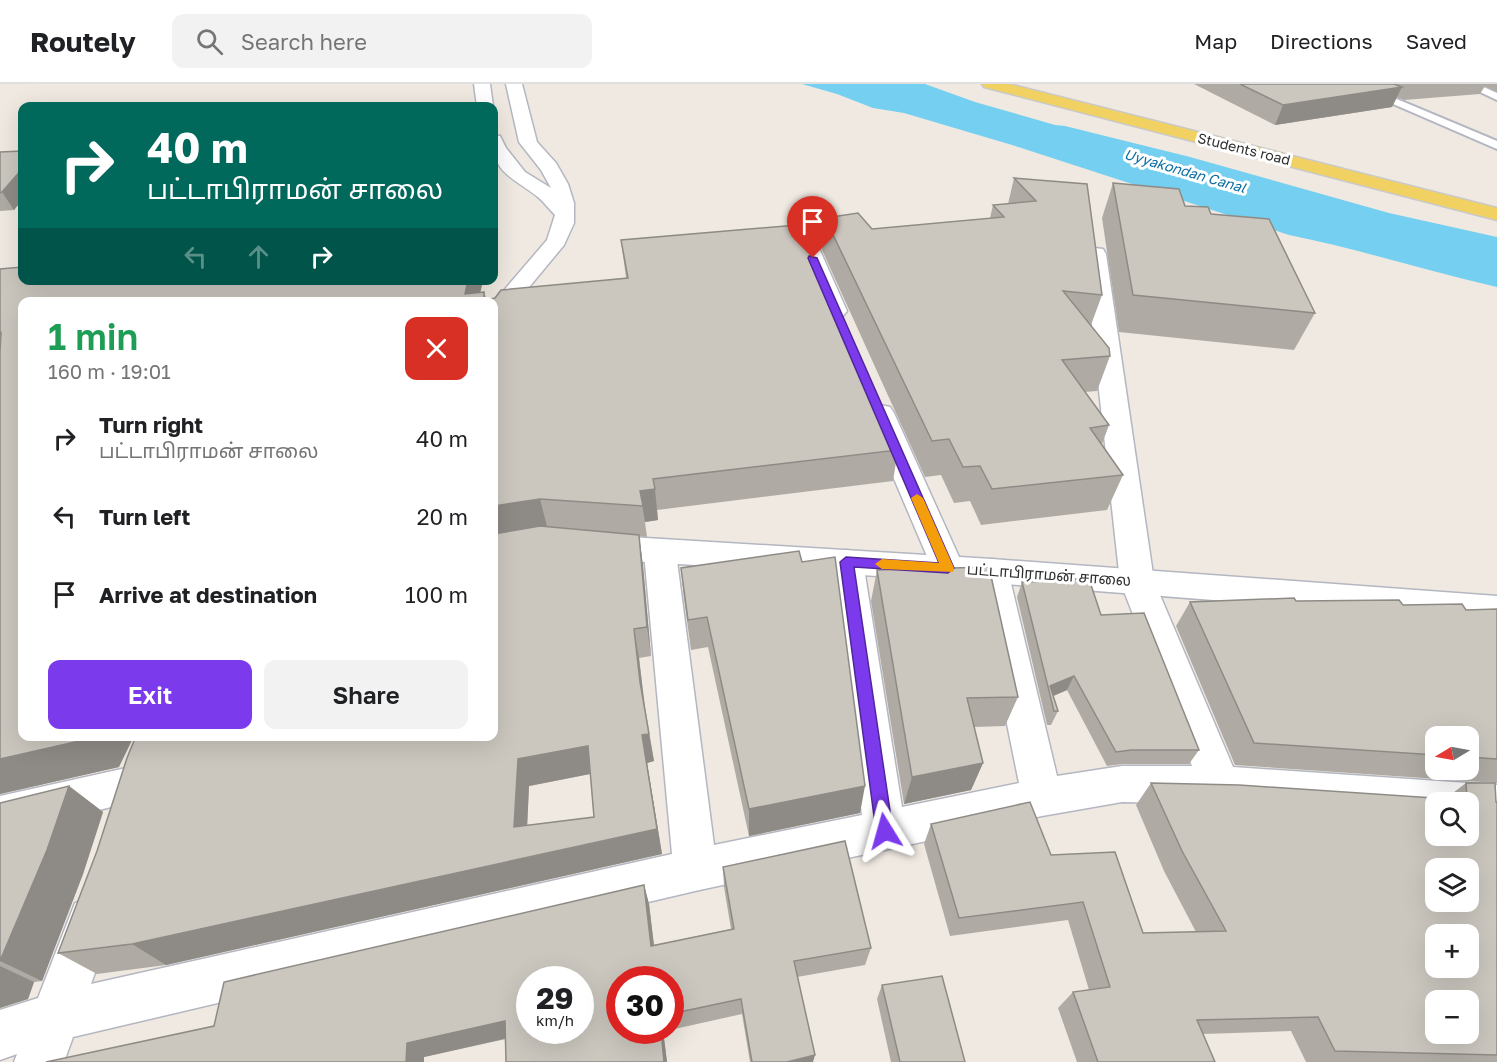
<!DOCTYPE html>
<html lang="en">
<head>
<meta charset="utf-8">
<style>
  body { margin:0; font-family:"Golos Text","Noto Sans Tamil",sans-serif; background:#f2f2f2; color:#202124; height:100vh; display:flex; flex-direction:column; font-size:22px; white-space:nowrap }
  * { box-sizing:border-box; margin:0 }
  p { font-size:20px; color:#757577 }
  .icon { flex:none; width:33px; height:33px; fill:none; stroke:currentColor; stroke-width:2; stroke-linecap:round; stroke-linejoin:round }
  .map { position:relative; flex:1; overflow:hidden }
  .details { position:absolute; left:18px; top:213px; width:480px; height:444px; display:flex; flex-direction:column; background:#fff; border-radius:12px; box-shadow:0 6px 24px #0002 }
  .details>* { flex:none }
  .banner { position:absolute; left:18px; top:18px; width:480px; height:183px; border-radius:12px; box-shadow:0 6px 24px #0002; background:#00695c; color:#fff; overflow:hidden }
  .needle { width:39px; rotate:260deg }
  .controls { position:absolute; left:1425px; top:642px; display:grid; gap:12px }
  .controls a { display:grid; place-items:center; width:54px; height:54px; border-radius:12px; background:#fff; box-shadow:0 6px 24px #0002; font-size:30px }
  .speed { position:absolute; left:516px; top:882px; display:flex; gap:12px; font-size:30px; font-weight:700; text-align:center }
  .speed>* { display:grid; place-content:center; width:78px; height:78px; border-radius:50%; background:#fff; box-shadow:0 6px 24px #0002; line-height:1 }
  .speed small { font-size:15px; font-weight:400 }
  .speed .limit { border:9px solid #d22; background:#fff; color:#111 }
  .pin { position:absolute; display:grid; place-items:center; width:51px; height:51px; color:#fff; margin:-62px -26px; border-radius:50% 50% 50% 0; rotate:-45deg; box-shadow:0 0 6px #0007 }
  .pin .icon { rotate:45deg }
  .me { position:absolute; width:66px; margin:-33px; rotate:352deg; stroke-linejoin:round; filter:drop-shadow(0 0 4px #0008) }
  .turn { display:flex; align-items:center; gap:21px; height:126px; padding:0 30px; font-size:27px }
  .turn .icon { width:78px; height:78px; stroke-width:2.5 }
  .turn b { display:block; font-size:42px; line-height:51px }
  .lanes { display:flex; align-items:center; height:57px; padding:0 30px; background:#0003; justify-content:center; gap:30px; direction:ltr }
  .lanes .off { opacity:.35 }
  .round { display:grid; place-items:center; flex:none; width:63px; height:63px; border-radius:12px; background:#f2f2f2 }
  .headline { display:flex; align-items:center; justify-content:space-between; height:102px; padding:0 30px }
  h1 { font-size:36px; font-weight:600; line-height:45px; color:#1e9e55 }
  .cta { display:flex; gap:12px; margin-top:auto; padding:12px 30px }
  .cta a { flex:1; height:69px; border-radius:12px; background:#7c3aed; color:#fff; font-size:24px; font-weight:600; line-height:69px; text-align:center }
  .cta a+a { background:#f2f2f2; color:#202124 }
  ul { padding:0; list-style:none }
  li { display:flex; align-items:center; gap:18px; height:78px; padding:0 30px }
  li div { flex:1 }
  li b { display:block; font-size:22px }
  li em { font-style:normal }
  header { display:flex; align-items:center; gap:36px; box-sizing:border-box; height:84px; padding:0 30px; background:#fff; border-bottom:2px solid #e0e0e0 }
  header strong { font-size:28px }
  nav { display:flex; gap:33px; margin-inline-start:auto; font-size:21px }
  .search { width:420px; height:54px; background:#f2f2f2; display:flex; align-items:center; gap:15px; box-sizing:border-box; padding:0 21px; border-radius:12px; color:#757577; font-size:22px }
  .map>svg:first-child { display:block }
  .water { fill:#75cff0 }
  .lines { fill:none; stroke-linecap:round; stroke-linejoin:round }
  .lane-casing { stroke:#b4b7c1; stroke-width:4 }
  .street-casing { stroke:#b4b7c1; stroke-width:3 }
  .secondary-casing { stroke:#b4b7c1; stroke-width:3 }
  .primary-casing { stroke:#c9c9c9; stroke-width:3 }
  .lane { fill:#fff; fill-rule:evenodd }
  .street { fill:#fff; fill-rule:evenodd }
  .secondary { fill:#fff; fill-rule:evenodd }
  .primary { fill:#f2d163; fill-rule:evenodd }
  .wall { fill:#afaba4; fill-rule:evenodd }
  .shaded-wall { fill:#8e8b86 }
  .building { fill:#cbc7bf; stroke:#8e8b86; stroke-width:1.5; fill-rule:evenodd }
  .route { fill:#7c3aed; stroke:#51269a; stroke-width:1.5 }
  .slow { fill:#f59e0b }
  .labels { text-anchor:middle; stroke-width:6; stroke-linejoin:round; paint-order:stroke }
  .far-street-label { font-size:14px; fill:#2e2e2e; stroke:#fff }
  .far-water-label { font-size:14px; font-style:italic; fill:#0d6fa3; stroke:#fff }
  .street-label { font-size:15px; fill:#2e2e2e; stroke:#fff }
</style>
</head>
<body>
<header>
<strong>Routely</strong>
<div class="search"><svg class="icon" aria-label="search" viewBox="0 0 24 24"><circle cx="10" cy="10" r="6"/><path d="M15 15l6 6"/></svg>Search here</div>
<nav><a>Map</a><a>Directions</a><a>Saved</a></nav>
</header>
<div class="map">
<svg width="1497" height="978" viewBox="0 0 1497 978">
  <rect width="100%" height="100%" fill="#efe9e1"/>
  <!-- water -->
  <path class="water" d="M802,0H925L975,18L1055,41L1065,42L1190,73L1389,129L1497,153V203C1427,187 1359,165 1289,151L1012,61L904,29L873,24L837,10Z"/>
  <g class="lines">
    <!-- lane casing -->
    <g class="lane-casing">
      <g id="lane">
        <path d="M1347,0H1361L1497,57V65Z"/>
        <path d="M1463,0H1477L1497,9V16Z"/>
      </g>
    </g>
    <!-- street casing -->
    <g class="street-casing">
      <g id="street">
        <path d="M803,147L810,149L814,153L847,227L843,232L835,234L827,232L823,227L792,153L796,149Z"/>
        <path d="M1095,164L1103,165L1106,170L1154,497L1233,683L1497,701V739L1468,737V718H1436V735L1220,720L1122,718L1042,732L695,807L73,953L64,978H14L17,970L0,976V926L38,914L75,819L91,812L107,819L114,835L91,900L672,770L644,469L649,461L660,457L671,461L676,469L714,761L862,731L831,478L835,470L847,466L859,470L863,478L902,723L1019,699L976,487L980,478L992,475L1004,478L1008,487L1057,692L1122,682H1192L1120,497L1084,170L1087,165Z"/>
        <path d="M880,321L890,323L894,329L964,484L960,493L948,496L936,493L932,484L866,329L870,323Z"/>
        <path d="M135,682L149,687L155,700L149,713L0,752V712Z"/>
      </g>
    </g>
    <!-- secondary casing -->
    <g class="secondary-casing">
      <g id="secondary">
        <path d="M474,0H490L493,22H477Z"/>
        <path d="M506,0H522L537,58L556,79L568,100L574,119V139L564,161L516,219L502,241L494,243V218L547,156L555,131C549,125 544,118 538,113C513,93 490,89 494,51L500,52L506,64L525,88L551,104L541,86L519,58Z"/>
        <path d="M597,451L992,475L1497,512V538L992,499L597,475L586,471L581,463L586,455Z"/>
      </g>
    </g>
    <!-- primary casing -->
    <g class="primary-casing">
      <path id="primary" d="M982,0H1009L1497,124V136L984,3Z"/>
    </g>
    <!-- lane -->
    <use href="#lane" class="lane"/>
    <!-- street -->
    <use href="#street" class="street"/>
    <!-- secondary -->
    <use href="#secondary" class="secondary"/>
    <!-- primary -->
    <use href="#primary" class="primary"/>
  </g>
  <!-- wall -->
  <g class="wall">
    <path d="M1194,0H1497V8L1485,2L1480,10L1404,16L1397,13L1392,23L1275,41Z"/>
    <path d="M22,67V116L14,126L0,127V68Z"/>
    <path d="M1014,94L1087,100L1102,211L1091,241L1110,272L1097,307L1085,308L1109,341L1102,360L1123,391L1107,426L981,441L970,417L954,419L941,391L925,393L822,166L825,134L872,145L990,134L993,121L1008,120Z"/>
    <path d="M1113,99L1211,130L1315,229L1294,266L1119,248L1102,134Z"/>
    <path d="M621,156L898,366L893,397L657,426L658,436L645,438L647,453L639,452L643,482L651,572L639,574L645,622L654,677L647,679L662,770L166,881L97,890L58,869L494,218H22V652L119,683L0,710V185L481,196L482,201L480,208H484L487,216L626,194ZM590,690L594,733L527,741L529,702Z"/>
    <path d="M681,484L860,729L749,752L708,563L691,566L684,515Z"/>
    <path d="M877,486L1018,613L1005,642L974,643L983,679L971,706L904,720L871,517Z"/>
    <path d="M1052,495L1101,531L1199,666L1189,680H1122L1107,682L1067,606L1053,612L1058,627L1051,641H1047L1017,513L1022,498L1051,497Z"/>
    <path d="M1296,517L1403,521L1466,526L1497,525V699L1235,681L1176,542L1190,518ZM1436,652H1468V686H1436Z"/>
    <path d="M1151,699L1445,715L1466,699L1497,718V978H1306L1291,947L1203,950L1215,978H1077L1058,924L1073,908L1089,906L1068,836L950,852L924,760L931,740L1051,771L1143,849L1196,848L1164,787L1136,721Z"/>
    <path d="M69,702L103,728L83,790L42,897L34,898L28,915L0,924V719Z"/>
    <path d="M723,783L871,864L865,881L797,893L813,978H750L742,930L670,946V896L620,946H669L663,948L667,978H506V955L424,973V978H46L214,942L644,801L649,820L654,861L731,845L724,803Z"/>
    <path d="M882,901L965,978H891L877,915Z"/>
  </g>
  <!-- shaded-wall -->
  <g class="shaded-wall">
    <path d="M1402,3L1392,23L1275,41L1283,21Z"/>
    <path d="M22,85V116L14,126L2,108Z"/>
    <path d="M468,196H481L482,201L478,218L465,210Z"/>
    <path d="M655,405L658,436L645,438L640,407Z"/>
    <path d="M540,415L548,446L494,454V422Z"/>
    <path d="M639,451L643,482L651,572L647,543Z"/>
    <path d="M634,545L639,574L645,627L640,598Z"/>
    <path d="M1074,592L1067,606L1051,613L1050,602Z"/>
    <path d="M649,650L654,677L647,679L662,770L166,881L132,860L657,745L642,651Z"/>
    <path d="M90,652H134L119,683L0,710V675Z"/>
    <path d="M588,662L595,689L529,702L526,768L514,743L518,675Z"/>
    <path d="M983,679L971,706L904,720L912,693Z"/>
    <path d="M69,702L103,728L83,790L42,897L0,877Z"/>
    <path d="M865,702L860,729L749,752V725Z"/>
    <path d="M644,801L649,820L656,879L651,862Z"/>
    <path d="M0,882L34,898L28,915L0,924Z"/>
    <path d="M505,937L517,952L424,973V978H406L407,959Z"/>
    <path d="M661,946H663L667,978H664Z"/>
    <path d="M815,971L813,978H787Z"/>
  </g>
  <!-- building -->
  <g class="building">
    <path d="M1240,0H1394L1402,3L1283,21Z"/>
    <path d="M22,67V85L2,108L0,109V68Z"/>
    <path d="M1014,94L1087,100L1102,211L1063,207L1109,264L1110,272L1062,276L1109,341L1090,344L1123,391L992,405L980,382L963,383L949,355L932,357L825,134L858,129L872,145L1004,133L993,121L1036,117Z"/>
    <path d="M1113,99L1179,105L1185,122L1208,123L1211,130L1269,135L1315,229L1133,211Z"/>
    <path d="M797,141L898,366L653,395L655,405L640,407L643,422L540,415L494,422V218H22V652H90L88,655L0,675V268L1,249L0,250V185L22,183V196H468L465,210L484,208V214L487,216L495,214L501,206L628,194L621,156Z"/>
    <path d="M540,442L639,451L647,543L634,545L640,598L649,650L642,651L657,745L132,860L58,869L97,767L127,674L136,652H494V450ZM588,662L594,733L514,743L518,675Z"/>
    <path d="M799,467L802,478L835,473L865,702L749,725L707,533L688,536L681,484Z"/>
    <path d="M989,483L1018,613L967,614L983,679L912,693L877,486Z"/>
    <path d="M1052,495H1089L1101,531L1144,529L1199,666H1131L1116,668L1074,592L1050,602L1058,627H1054L1022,498L1053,497Z"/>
    <path d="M1294,514L1296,517L1399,516L1403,521L1462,520L1466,526L1497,525V675L1468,673V652H1436V671L1254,659L1190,518Z"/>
    <path d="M1151,699L1239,701L1464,716L1467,714L1466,699H1495L1496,718H1497V971L1335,967L1318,933L1197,936L1215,978H1098L1073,908L1110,903L1083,818L959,834L931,740L1030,718L1051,771L1115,768L1143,849L1226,847L1182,767ZM1436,718H1468V752H1436ZM1436,784H1468V818H1436ZM1436,850H1468V884H1436ZM1436,916H1468V950H1436Z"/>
    <path d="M69,702L47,766L0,877V719Z"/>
    <path d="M845,757L871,864L794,877L815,971L787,978H752L741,915L670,930V896H620V946H661L664,978H506L505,937L407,959L406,978H46L214,942L224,898L644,801L651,862L734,845L723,783ZM530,896H580V946H530Z"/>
    <path d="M942,892L965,978H900L882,901Z"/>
  </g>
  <!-- route -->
  <path class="route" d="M809,172L817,174L954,484L948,489L854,483L893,747L891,752L885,755L879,752L876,747L840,478L846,473L939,479L808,174Z"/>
  <!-- slow -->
  <path class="slow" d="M917,410L923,414L954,484L953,488L882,485L875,480L882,475L939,479L911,414Z"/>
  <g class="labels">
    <!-- far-street labels -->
    <g class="far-street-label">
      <text transform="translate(1244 65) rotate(14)" y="5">Students road</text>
    </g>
    <!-- far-water labels -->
    <g class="far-water-label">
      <text transform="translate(1185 87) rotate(16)" y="5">Uyyakondan Canal</text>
    </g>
    <!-- street labels -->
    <g class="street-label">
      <text transform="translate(1049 491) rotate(4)" y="5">பட்டாபிராமன் சாலை</text>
    </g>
  </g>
</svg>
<div class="controls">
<a><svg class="needle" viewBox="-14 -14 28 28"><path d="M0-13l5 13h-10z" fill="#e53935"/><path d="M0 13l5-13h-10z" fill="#757577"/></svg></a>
<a><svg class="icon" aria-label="search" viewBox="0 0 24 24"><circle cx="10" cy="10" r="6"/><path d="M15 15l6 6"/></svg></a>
<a><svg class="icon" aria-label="layers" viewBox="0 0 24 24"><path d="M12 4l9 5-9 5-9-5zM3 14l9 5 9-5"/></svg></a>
<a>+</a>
<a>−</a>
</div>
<div class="speed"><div>29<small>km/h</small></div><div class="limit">30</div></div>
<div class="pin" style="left:813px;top:174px;background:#d93025"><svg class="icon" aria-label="arrive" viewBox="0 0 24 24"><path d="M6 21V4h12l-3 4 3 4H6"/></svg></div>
<svg class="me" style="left:885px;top:747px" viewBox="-20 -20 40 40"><path d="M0-17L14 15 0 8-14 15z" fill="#7c3aed" stroke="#fff" stroke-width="4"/></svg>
<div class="banner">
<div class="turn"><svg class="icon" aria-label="right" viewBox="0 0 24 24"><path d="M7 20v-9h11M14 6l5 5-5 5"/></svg><div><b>40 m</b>பட்டாபிராமன் சாலை</div></div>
<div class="lanes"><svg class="icon off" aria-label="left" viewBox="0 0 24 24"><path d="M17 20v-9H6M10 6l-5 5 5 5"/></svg><svg class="icon off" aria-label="ahead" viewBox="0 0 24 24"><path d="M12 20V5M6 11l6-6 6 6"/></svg><svg class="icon" aria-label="right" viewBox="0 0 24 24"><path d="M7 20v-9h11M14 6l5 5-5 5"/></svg></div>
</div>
<section class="details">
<div class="headline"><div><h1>1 min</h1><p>160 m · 19:01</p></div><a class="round" style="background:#d93025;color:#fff"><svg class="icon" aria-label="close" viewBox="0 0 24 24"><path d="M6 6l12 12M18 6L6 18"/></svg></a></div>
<ul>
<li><svg class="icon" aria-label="right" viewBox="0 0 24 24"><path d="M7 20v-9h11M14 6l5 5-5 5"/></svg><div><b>Turn right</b><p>பட்டாபிராமன் சாலை</p></div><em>40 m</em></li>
<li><svg class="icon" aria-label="left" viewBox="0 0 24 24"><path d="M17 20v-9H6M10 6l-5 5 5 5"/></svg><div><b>Turn left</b></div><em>20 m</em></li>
<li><svg class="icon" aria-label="arrive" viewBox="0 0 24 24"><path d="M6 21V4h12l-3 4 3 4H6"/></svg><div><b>Arrive at destination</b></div><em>100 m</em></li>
</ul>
<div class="cta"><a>Exit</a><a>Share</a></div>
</section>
</div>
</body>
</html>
